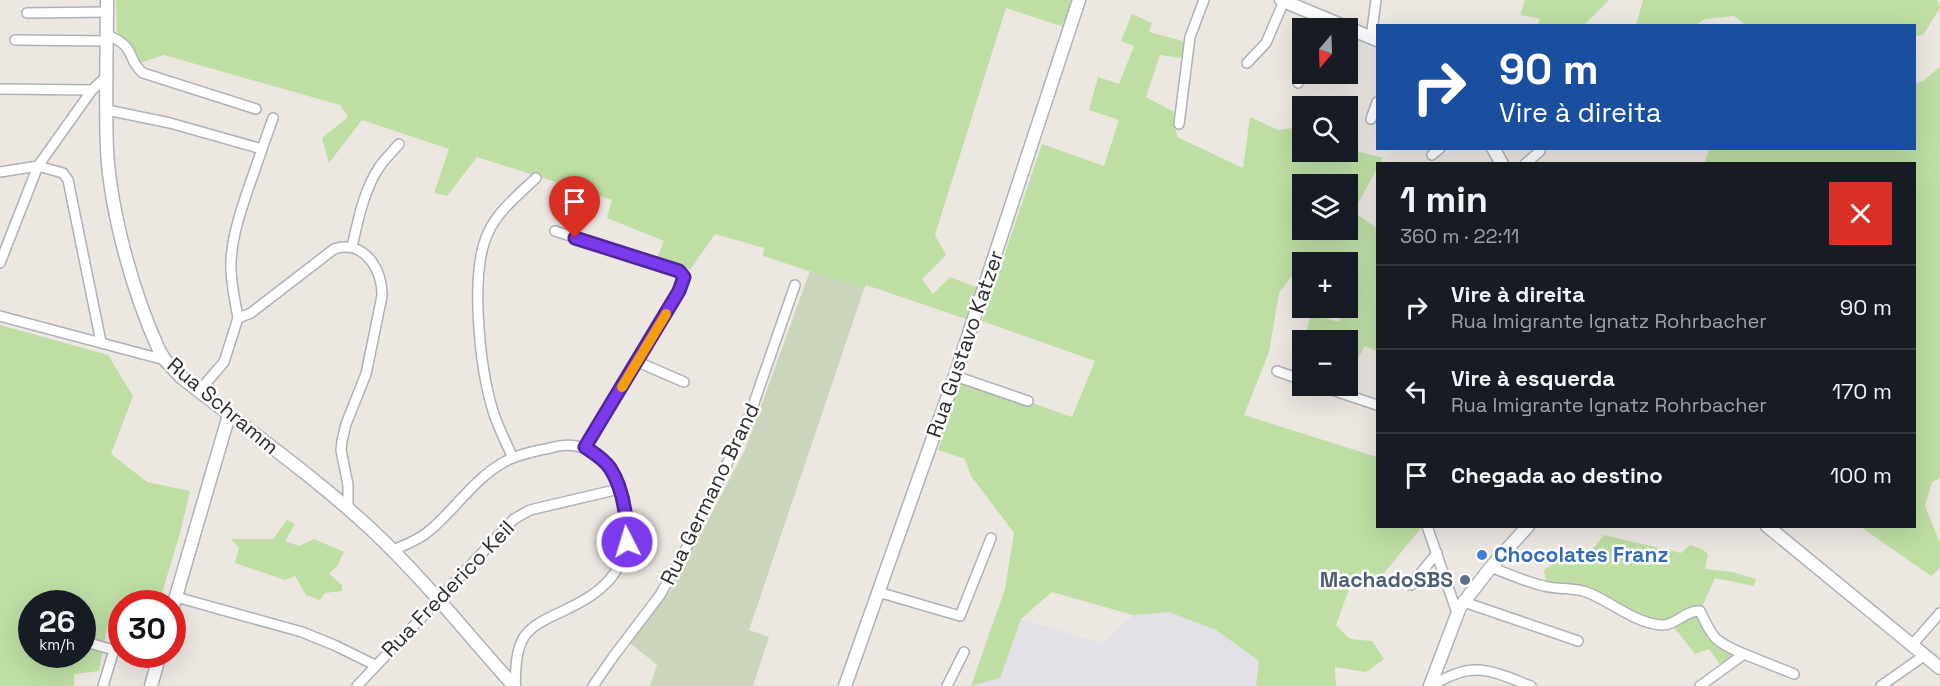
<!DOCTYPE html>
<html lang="pt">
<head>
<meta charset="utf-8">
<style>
  body { margin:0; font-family:"Space Grotesk",sans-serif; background:#242831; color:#f1f3f6; height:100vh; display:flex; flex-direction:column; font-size:22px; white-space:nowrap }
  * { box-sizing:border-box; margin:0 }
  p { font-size:20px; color:#9ea1a6 }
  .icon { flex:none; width:33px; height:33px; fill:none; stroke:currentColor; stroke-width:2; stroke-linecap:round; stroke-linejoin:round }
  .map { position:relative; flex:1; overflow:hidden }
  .sheet { position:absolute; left:1376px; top:162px; width:540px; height:366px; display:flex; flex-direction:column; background:#171b24; border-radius:0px; box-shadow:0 6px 24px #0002 }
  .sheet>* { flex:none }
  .hud { position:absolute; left:1376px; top:24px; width:540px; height:126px; border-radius:0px; box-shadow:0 6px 24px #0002; background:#1a4fa0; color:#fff; overflow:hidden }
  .needle { width:39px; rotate:199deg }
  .tools { position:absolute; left:1292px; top:18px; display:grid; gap:12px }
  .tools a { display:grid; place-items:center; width:66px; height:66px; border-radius:0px; background:#171b24; box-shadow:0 6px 24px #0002; font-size:30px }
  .speed { position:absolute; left:18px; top:590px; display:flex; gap:12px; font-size:30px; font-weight:700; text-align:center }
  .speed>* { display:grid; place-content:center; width:78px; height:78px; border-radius:50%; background:#171b24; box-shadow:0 6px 24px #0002; line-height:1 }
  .speed small { font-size:15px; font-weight:400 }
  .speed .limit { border:9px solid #d22; background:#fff; color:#111 }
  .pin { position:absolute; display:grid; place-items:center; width:51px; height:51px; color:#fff; margin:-62px -26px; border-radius:50% 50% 50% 0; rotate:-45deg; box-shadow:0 0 6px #0007 }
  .pin .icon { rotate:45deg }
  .me { position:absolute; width:66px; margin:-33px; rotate:355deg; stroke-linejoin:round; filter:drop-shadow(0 0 4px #0008) }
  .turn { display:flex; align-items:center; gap:21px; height:126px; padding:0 24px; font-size:27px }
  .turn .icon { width:78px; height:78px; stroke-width:2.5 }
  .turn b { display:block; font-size:42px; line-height:51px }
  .round { display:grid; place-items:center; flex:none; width:63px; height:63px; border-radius:0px; background:#242831 }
  .headline { display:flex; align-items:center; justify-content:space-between; height:102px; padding:0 24px }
  h1 { font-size:36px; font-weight:600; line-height:45px }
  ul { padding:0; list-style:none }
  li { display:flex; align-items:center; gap:18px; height:84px; padding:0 24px; border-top:2px solid #363941 }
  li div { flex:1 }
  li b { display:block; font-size:22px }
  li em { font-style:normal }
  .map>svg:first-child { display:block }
  .industrial { fill:#e2e1e7 }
  .green { fill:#bedea4; fill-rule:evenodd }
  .cemetery { fill:#cbd5bb }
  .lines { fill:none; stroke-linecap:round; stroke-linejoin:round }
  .street-casing { stroke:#aeb1b8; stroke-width:12 }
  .secondary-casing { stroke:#aeb1b8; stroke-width:15 }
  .street { stroke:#fff; stroke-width:9 }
  .secondary { stroke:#fff; stroke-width:12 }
  .route-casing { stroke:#51269a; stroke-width:15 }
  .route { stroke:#7c3aed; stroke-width:10 }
  .slow { stroke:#f59e0b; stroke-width:10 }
  .shop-dot { fill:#3f7fe0; stroke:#fff; stroke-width:2 }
  .service-dot { fill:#5c6f8a; stroke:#fff; stroke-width:2 }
  .labels { text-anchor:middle; stroke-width:5; stroke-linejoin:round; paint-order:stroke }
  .street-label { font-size:21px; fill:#2d2d2d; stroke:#fff }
  .shop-label { font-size:21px; font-weight:bold; fill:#366cbe; stroke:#fff; text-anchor:start }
  .service-label { font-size:21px; font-weight:bold; fill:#4e5e75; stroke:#fff; text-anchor:end }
</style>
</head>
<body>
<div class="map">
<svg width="1940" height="686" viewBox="0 0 1940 686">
  <rect width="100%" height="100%" fill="#ede7e2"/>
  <!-- industrial -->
  <path class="industrial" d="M997,609L1021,619L1103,644L1133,615L1169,611L1216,630L1259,661L1256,686H971Z"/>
  <!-- green -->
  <g class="green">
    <path d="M116,0H1073L1064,27L1006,8L935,235L946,255L922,279L933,294L950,277L978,288L966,319L866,285L864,289L763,256L764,248L715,234L690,270L657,258L664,241L607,218L612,200L477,157L447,196L434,193L449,149L362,120L329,163L322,138L348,117L340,105L164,55L140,63L134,50L117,36Z"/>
    <path d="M1525,0H1609L1584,25L1537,26L1540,19L1520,15Z"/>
    <path d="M1643,0H1937L1940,8L1923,35L1914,36V26H1747L1734,16L1705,19L1696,25H1636Z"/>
    <path d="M1132,14L1152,23L1149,32L1183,41L1185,54L1181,58L1160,55L1146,97L1174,112L1177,137L1243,168L1250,117L1278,130L1302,127V152H1347V146L1356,151L1383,158L1380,163L1377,164V169L1353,212L1377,228V351L1365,346L1354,365L1347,362V340H1304L1311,314L1339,322L1349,303L1347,298V262H1302V269L1298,268L1279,293L1269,352L1244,415L1377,457V526L1422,527L1379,579L1349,589L1336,625L1350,639L1372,641L1384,659L1366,672L1335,667L1336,686H1256L1259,661L1216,630L1169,612L1133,615L1052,592L1021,619L1000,678L971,686L1005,589L1014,533L971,476L965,459L938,450L962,378L1072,417L1095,361L982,321L1042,144L1104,166L1119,120L1089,110L1098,77L1119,84L1134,46L1121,41ZM1302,184H1347V230H1302Z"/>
    <path d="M1940,67V478L1932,482L1925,506L1940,543V568L1931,576L1861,527L1914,526V164L1705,163L1709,149L1914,148V84L1923,81Z"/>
    <path d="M0,325L108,355L133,396L111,454L147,482L190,491L180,533L159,603H122L121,627H107L99,671L74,674V686H0ZM32,603H82V654H32Z"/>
    <path d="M287,520L295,524L285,541L299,546L314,539L344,552L337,566L329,574L342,585V591L325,593L320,600L306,595L295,576L285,580L235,563L239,548L231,539H273Z"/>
    <path d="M1604,535L1681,553L1690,545L1702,549L1708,554L1705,569L1732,572L1756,579L1754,586L1715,578L1699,613L1704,627L1740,654L1722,667L1709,649L1695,654L1670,622L1647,620L1592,592L1546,585L1544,570L1563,556L1583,561Z"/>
  </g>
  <!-- cemetery -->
  <path class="cemetery" d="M810,271L864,289L749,630L769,637L753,686H650L657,665L629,642L671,590L745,450Z"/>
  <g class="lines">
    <!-- street casing -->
    <g class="street-casing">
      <g id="street">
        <path d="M27,13L107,12"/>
        <path d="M1314,28L1318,16"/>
        <path d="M107,35C138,47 125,58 143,73L256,109"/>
        <path d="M1371,38L1376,0"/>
        <path d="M15,40L107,41"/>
        <path d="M1247,63L1266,43L1284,1"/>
        <path d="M1298,83L1302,70"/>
        <path d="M0,89L92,90"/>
        <path d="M107,110L170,123L262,149C251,183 232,227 231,262C230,280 235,300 238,318"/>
        <path d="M1371,119L1377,102"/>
        <path d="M1179,124L1190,37L1204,0"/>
        <path d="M262,149L273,118"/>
        <path d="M1432,155L1440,148"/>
        <path d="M1525,164L1540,151L1539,148"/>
        <path d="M0,172L38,166L92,90L108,75"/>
        <path d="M555,231L679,271L684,277L679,292L585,447"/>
        <path d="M352,247C358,220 364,189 380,166C386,158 393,151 399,144"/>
        <path d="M0,263L38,166L63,173L68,180L101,342"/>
        <path d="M0,316L165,360"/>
        <path d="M638,362L684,382"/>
        <path d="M1277,371L1302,380"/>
        <path d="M955,376L1028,401"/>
        <path d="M1320,386L1377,405"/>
        <path d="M199,391L224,362L238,318L251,313L334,249C364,239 383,270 382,296L366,374L346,424L342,441L341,450L348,485V508"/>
        <path d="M513,458C506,443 498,427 493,411C480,369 469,273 488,233C498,211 518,195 536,178"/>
        <path d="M1427,526L1457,613"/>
        <path d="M393,550C405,545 419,540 429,531C456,509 474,478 506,461C519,454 535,451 550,448C571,442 587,446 604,461C616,472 619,491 623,506C634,557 616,586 569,608C554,616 534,622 524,637C515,652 516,670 515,686"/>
        <path d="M1491,567C1508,574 1526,582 1544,586C1559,590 1575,587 1589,593C1613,603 1635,623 1661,625C1676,626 1685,610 1700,611C1713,639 1715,642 1744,654"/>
        <path d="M1411,585L1437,553"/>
        <path d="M878,592L960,616L991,538"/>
        <path d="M176,597L302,632L334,645L375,665"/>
        <path d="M1464,602L1578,641"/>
        <path d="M89,643L114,650L103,686"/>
        <path d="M1912,645L1940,613"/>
        <path d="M357,686L514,519L530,510L619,489"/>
        <path d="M593,686L613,657L660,595L682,557L748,420L795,285"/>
        <path d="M947,686L964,652"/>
        <path d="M1432,686C1472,660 1489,670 1531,686"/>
        <path d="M1700,686L1744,654L1794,674"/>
        <path d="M1881,686L1925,655"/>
      </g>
    </g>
    <!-- secondary casing -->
    <g class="secondary-casing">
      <g id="secondary">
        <path d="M107,0C107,50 105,101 107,151C111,214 133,293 159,350L165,360L181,377C245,428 313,475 373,531C424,579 467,634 514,686"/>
        <path d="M1281,0L1377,40"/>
        <path d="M1493,148L1502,164"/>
        <path d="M1767,526L1940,668"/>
        <path d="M172,610L229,415"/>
        <path d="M151,686L160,654"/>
        <path d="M845,686L955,376L1079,0"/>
        <path d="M1430,686L1460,607L1491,567L1528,526"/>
      </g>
    </g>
    <!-- street -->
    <use href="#street" class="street"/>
    <!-- secondary -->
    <use href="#secondary" class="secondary"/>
  </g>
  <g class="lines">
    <!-- route casing -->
    <g class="route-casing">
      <path id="route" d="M575,238L679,271L684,277L679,291L585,447C594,453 604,459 610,468C623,488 627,518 627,542"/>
    </g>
    <!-- route -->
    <use href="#route" class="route"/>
    <!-- slow -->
    <path class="slow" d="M622,387L666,314"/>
  </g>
  <!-- markers -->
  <circle class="shop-dot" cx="1482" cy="555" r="6"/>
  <circle class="service-dot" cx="1465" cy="580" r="6"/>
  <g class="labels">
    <!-- street labels -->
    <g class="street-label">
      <text transform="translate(965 344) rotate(-71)" y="7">Rua Gustavo Katzer</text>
      <text transform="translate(223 406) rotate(40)" y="7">Rua Schramm</text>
      <text transform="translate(710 494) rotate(-64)" y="7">Rua Germano Brand</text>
      <text transform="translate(448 589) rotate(-46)" y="7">Rua Frederico Keil</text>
    </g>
    <!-- shop labels -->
    <g class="shop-label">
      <text x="1494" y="562">Chocolates Franz</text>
    </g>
    <!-- service labels -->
    <g class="service-label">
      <text x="1453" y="587">MachadoSBS</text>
    </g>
  </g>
</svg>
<div class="tools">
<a><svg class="needle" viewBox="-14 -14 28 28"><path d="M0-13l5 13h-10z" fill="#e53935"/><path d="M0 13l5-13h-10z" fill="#9ea1a6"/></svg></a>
<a><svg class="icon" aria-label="search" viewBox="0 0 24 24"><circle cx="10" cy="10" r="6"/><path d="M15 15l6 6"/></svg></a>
<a><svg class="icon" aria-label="layers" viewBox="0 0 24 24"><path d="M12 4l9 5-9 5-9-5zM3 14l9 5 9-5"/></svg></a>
<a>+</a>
<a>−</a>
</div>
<div class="speed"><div>26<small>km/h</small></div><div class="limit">30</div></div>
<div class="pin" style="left:575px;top:238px;background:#d93025"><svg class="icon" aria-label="arrive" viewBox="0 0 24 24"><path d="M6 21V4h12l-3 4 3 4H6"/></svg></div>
<svg class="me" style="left:627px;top:542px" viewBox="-20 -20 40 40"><circle r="17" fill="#7c3aed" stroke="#fff" stroke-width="3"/><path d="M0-11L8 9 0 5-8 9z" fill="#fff"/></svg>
<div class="hud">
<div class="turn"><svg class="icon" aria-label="right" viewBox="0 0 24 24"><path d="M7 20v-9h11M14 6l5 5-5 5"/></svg><div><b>90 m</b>Vire à direita</div></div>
</div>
<section class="sheet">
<div class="headline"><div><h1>1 min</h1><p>360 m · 22:11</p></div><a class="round" style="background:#d93025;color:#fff"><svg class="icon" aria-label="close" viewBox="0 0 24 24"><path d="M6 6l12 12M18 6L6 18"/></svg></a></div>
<ul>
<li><svg class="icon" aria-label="right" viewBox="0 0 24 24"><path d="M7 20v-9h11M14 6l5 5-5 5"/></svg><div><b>Vire à direita</b><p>Rua Imigrante Ignatz Rohrbacher</p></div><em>90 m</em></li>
<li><svg class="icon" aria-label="left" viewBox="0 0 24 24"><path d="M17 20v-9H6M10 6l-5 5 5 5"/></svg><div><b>Vire à esquerda</b><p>Rua Imigrante Ignatz Rohrbacher</p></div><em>170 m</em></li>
<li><svg class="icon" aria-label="arrive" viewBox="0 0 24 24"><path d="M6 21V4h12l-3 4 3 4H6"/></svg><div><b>Chegada ao destino</b></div><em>100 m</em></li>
</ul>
</section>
</div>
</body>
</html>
